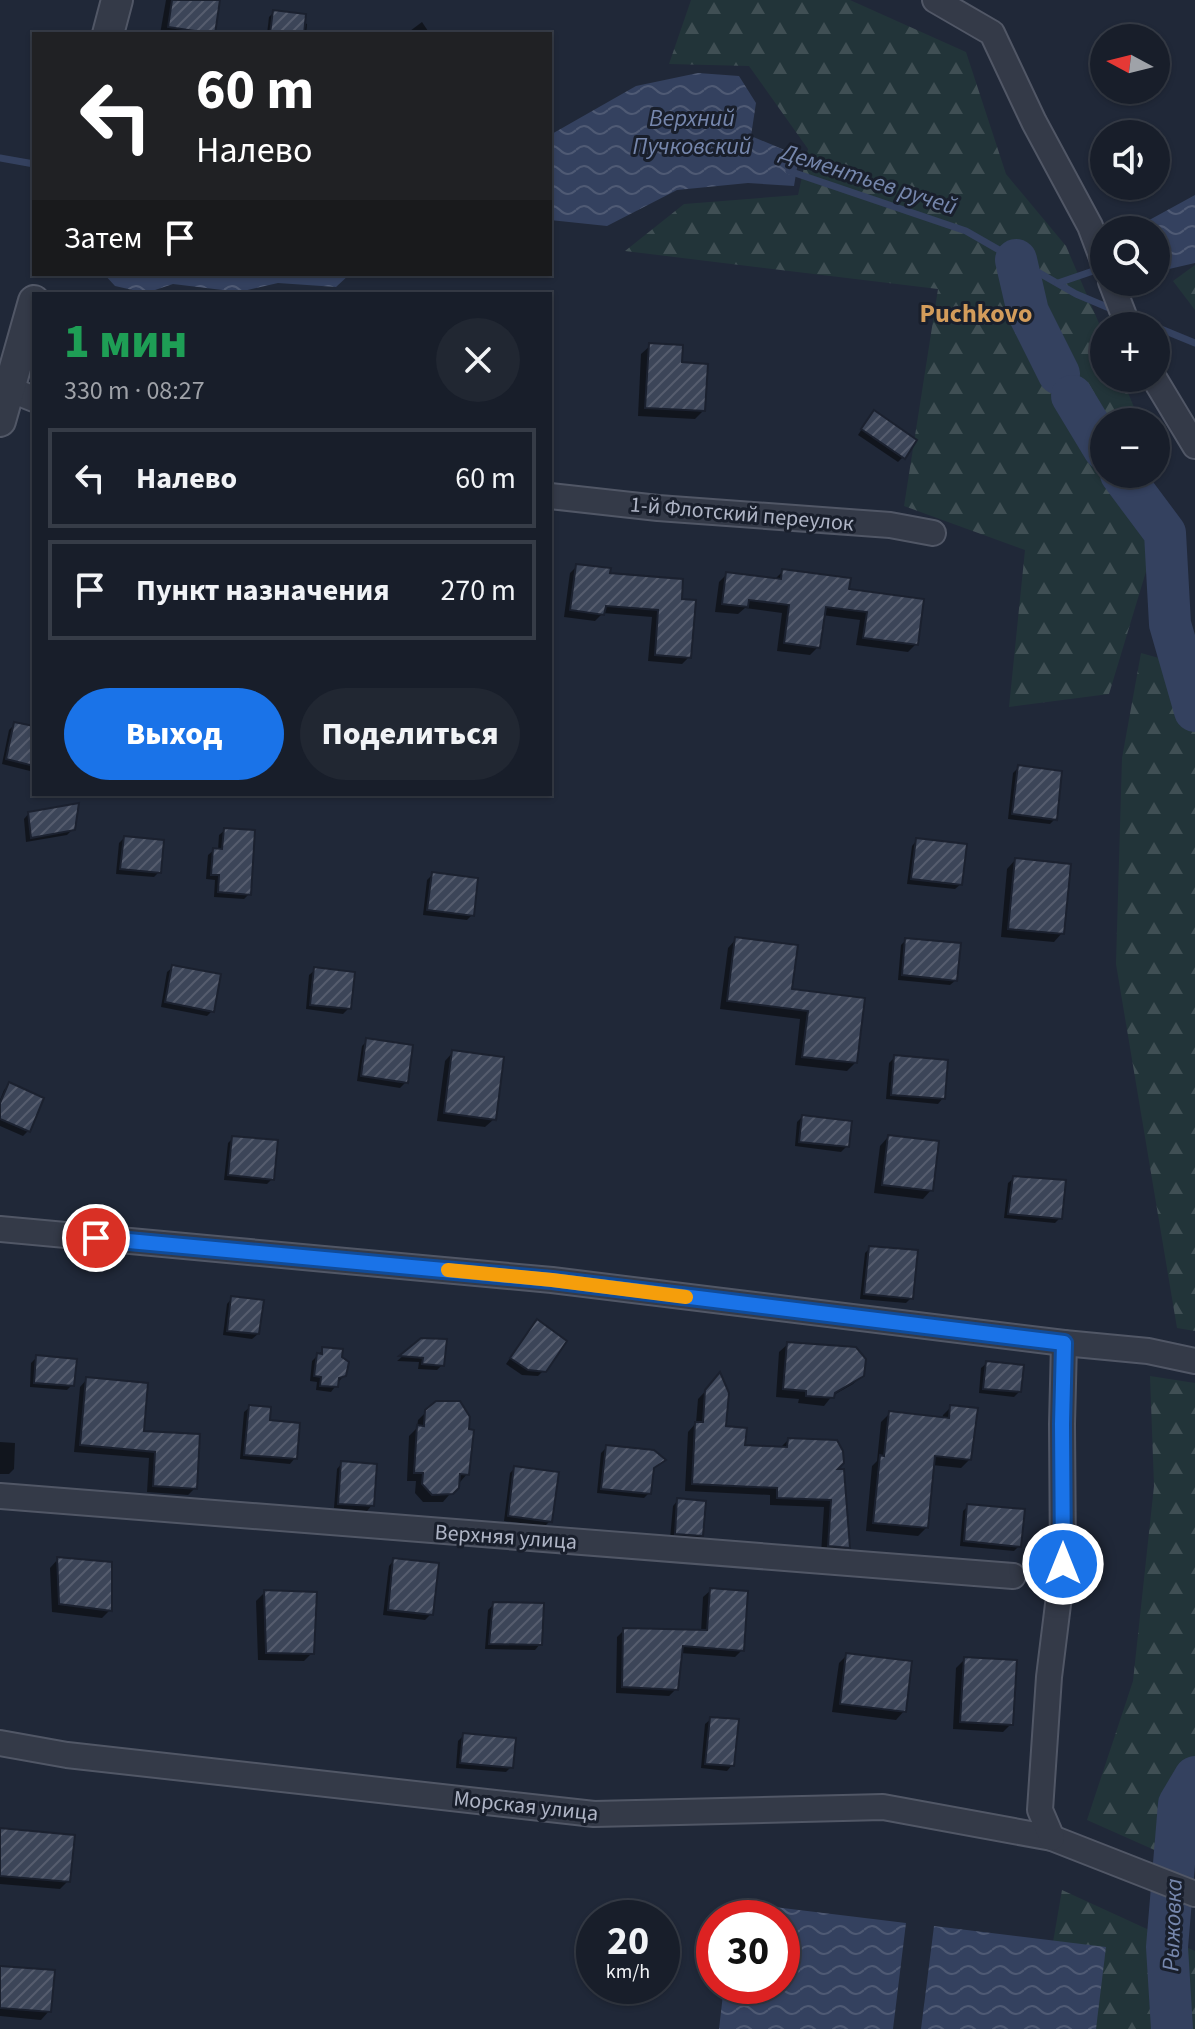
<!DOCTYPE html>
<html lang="ru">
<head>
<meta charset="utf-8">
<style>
  body { margin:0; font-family:"Source Sans 3",sans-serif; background:#212732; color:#f1f3f6; height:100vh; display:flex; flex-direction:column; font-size:30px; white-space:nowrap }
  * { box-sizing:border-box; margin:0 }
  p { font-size:26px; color:#9fa2a8 }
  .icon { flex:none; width:44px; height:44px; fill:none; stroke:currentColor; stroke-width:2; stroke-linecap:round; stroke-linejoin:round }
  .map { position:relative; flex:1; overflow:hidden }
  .sheet { position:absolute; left:32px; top:292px; width:520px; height:504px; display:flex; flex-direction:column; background:#181e2a; border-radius:0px; box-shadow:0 2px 6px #0004,0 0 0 2px #363c47 }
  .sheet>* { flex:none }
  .top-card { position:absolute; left:32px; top:32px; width:520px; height:244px; border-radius:0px; box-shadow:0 2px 6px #0004,0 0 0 2px #363c47; background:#202124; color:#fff; overflow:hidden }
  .needle { width:52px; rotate:277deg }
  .controls { position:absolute; left:1090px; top:24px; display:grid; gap:16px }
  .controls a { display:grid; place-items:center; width:80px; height:80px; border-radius:50%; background:#181e2a; box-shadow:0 2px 6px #0004,0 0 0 2px #363c47; font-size:40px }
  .speed { position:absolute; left:576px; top:1900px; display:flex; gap:16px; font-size:40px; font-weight:700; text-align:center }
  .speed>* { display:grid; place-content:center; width:104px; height:104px; border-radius:50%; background:#181e2a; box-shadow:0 2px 6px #0004,0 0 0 2px #363c47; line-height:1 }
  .speed small { font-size:20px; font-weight:400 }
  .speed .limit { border:12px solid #d22; background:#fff; color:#111 }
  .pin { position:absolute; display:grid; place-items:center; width:68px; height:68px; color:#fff; margin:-34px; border:4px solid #fff; border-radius:50%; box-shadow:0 2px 8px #0007 }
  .me { position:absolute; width:88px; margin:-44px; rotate:0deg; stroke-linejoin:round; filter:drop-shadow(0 0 6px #0008) }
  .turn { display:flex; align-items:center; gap:28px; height:168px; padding:0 32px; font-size:36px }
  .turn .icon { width:104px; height:104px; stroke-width:2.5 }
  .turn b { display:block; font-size:56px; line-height:68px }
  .then { display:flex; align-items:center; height:76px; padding:0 32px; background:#0003; gap:16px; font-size:30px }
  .round { display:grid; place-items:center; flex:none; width:84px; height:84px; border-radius:42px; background:#212732 }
  .summary { display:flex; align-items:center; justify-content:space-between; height:136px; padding:0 32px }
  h1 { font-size:48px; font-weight:800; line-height:60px; color:#1e9e55 }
  .action { display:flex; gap:16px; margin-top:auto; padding:16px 32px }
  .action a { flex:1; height:92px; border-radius:48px; background:#1a73e8; color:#fff; font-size:32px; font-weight:800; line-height:92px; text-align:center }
  .action a+a { background:#212732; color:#f1f3f6 }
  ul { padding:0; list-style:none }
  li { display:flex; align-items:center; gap:24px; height:100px; margin:0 16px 12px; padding:0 16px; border:4px solid #363c47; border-radius:0px }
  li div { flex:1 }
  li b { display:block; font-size:30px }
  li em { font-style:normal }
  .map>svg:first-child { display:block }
  .forest { fill:url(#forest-firs) }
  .water { fill:url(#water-waves) }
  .shadow { fill:#0007 }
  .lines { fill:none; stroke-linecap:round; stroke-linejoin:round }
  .stream { stroke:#34415f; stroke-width:7 }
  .river { stroke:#34415f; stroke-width:42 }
  .building { fill:url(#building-hatch); stroke:#1b212f; stroke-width:2 }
  .minor-casing { stroke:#515766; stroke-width:28 }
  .tertiary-casing { stroke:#515766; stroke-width:34 }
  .minor { stroke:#343a48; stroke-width:24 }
  .tertiary { stroke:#343a48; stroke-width:30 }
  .route-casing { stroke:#114b97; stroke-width:20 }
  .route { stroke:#1a73e8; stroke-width:14 }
  .slow { stroke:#f59e0b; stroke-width:14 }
  .labels { text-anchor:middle; stroke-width:6; stroke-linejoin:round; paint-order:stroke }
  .street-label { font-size:22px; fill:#aeb4c5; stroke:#191f2c }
  .water-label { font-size:24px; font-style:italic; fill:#7687ad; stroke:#191f2c }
  .quarter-label { font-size:26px; font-weight:bold; fill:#d39c5b; stroke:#191f2c }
</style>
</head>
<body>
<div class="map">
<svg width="1195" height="2029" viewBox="0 0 1195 2029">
  <defs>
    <pattern id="forest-firs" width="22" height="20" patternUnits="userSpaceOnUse" patternTransform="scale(2)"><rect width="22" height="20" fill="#223439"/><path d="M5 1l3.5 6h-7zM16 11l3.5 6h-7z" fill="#404f54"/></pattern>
    <pattern id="water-waves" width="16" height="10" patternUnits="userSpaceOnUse" patternTransform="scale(2)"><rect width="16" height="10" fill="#34415f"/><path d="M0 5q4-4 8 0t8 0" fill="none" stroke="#4f5a74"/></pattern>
    <pattern id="building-hatch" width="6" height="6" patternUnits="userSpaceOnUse" patternTransform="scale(2)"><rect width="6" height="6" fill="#3c4558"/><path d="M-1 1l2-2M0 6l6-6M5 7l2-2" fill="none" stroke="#565d6e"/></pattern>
  </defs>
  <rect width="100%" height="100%" fill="#202838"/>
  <!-- forest -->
  <g class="forest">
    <path d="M691,0H850L966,52L1006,174L1066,246L1104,335V378H1122L1140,422H1104V474H1148L1151,555L1109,694L1009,707L1025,550L904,506L938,289L625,251L684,204L798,195L808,149L749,66L669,64Z"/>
    <path d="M1195,265V310L1173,281Z"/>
    <path d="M1141,653L1195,668V1331L1177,1328L1116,964L1122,758Z"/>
    <path d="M1150,1376L1195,1383V1868L1087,1820L1133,1681L1154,1486Z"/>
    <path d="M1062,1890L1195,1951V2029H1038Z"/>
  </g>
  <!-- water -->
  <g class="water">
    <path d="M698,73L739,76L756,103L751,136L799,156L794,186L748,183L677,190L607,226L550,220V135L636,86Z"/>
    <path d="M1195,195V263L1156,272V230H1131Z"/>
    <path d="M104,274H350L336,287L278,283L239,292L173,284L146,293L115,286Z"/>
    <path d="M734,1902L906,1923L893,2029H719L724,1986H782V1918H732Z"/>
    <path d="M934,1926L1106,1947L1096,2029H921Z"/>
  </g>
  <!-- shadow -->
  <g class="shadow">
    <path d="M166,0H218L213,33L160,34Z"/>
    <path d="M274,12L307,24L306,34H267L269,17Z"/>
    <path d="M422,22L430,34H406Z"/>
    <path d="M650,346L680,364L703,411L695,419L638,416L641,354Z"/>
    <path d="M869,418L903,457L898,462L858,435Z"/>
    <path d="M577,566L608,575L680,600L689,657L682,664L648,661L652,617L603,613L595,621L564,617L570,573Z"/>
    <path d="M783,571L847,591L916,644L908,652L856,645L860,620L822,615L818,647L810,655L777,651L782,613L745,608L738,614L715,612L719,582L727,574L774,580Z"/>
    <path d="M15,724L34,728V772L2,764L9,730Z"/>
    <path d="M1018,768L1055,819L1050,824L1008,819L1013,773Z"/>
    <path d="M29,813L73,829L67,835L26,842L24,819Z"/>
    <path d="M225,830L249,894L244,899L214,897L215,880L206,879L208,855L214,850H218L219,835Z"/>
    <path d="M124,838L159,872L154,877L116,874L119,843Z"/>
    <path d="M917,840L961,884L955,889L907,884L912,846Z"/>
    <path d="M1015,860L1062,933L1054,942L1001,937L1007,869Z"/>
    <path d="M432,875L472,915L467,920L423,915L427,880Z"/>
    <path d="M736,939L790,991L862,1000L855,1063L847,1071L795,1065L800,1019L720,1009L728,948Z"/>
    <path d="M906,940L956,980L950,985L898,980L901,945Z"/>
    <path d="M173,967L212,1011L207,1016L161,1007L167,972Z"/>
    <path d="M315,970L349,1008L343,1014L306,1009L309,975Z"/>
    <path d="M367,1041L406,1082L400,1088L357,1081L362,1046Z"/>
    <path d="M453,1052L494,1119L485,1127L437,1121L445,1061Z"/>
    <path d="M895,1057L943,1098L938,1104L886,1099L889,1063Z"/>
    <path d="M9,1085L28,1131L23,1136L0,1126V1100L4,1090Z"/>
    <path d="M802,1117L847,1146L841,1152L795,1146L797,1122Z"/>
    <path d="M888,1137L931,1190L923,1199L874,1193L880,1146Z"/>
    <path d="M233,1138L272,1179L267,1184L224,1180L228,1143Z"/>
    <path d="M1014,1178L1060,1218L1055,1223L1004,1218L1008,1183Z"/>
    <path d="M870,1248L911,1298L906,1303L860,1299L865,1253Z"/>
    <path d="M232,1298L258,1334L252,1339L223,1335L227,1304Z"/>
    <path d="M532,1327L544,1370L538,1376L522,1375L506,1364Z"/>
    <path d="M422,1340L442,1365L437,1370L418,1369L419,1362L397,1361Z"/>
    <path d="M788,1344L862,1375L853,1384L832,1396L824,1406L798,1403L799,1399L776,1397L779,1352Z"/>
    <path d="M323,1350L344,1375L331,1392L316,1390L317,1382L310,1381L312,1361Z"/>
    <path d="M37,1357L72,1385L67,1390L30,1387L31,1363Z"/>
    <path d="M987,1363L1019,1392L1014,1397L979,1393L981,1368Z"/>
    <path d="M720,1376L724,1428L743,1447L780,1448L788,1440L834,1471L848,1547L840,1555L821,1554L824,1507L770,1505V1495L685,1491L688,1432L696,1423L698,1399Z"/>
    <path d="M87,1379L195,1488L188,1495L147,1492L149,1458L74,1452L80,1387Z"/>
    <path d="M250,1407L268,1422L295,1458L290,1464L240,1459L244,1412Z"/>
    <path d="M951,1407L970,1459L961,1468L932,1465L927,1527L918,1536L866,1531L872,1466L877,1461L881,1422L890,1413L942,1419L943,1415Z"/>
    <path d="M427,1411L467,1474L443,1502H423L415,1493L416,1481H407L409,1436L417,1428L418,1420Z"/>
    <path d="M0,1442L15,1443L14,1469L9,1474H0Z"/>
    <path d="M607,1447L652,1469L649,1493L644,1498L597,1493L601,1453Z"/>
    <path d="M342,1463L372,1505L367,1511L334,1508L337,1469Z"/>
    <path d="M515,1468L550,1521L545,1526L504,1521L510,1473Z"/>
    <path d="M678,1500L701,1536L696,1541L670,1539L673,1506Z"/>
    <path d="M968,1506L1019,1546L1014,1551L960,1546L963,1511Z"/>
    <path d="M58,1559L110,1610L102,1618L52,1612L50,1568Z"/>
    <path d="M394,1560L431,1614L425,1620L383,1615L389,1566Z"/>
    <path d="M711,1590L742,1650L735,1657L680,1653L676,1689L669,1696L616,1693L617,1637L624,1630L701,1632L703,1597Z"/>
    <path d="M265,1592L312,1653L304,1661L258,1660L256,1601Z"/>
    <path d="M494,1604L540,1644L535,1650L485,1649L488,1610Z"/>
    <path d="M847,1655L904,1711L896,1720L832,1712L839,1663Z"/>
    <path d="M965,1659L1011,1724L1003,1732L953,1729L956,1668Z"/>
    <path d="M711,1719L732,1765L727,1771L701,1768L705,1724Z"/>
    <path d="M463,1736L511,1767L506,1772L456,1768L458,1741Z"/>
    <path d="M0,1830L68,1881L60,1889L0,1884Z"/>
    <path d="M0,1968L49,2011L41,2020L0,2016Z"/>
  </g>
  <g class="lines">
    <!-- stream -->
    <g class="stream">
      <path d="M0,158L34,164"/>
      <path d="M789,171L966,231L1076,294L1114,310"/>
      <path d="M1058,283L1102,268"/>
      <path d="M1130,316L1153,326"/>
      <path d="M1156,327L1195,343"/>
    </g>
    <!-- river -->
    <g class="river">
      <path d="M1016,260L1028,312L1059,374"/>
      <path d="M1072,396L1104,449"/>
      <path d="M1121,474L1165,533L1170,624L1195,711"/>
      <path d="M1172,2029L1167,1947L1179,1804L1195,1777"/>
    </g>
  </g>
  <!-- building -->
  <g class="building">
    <path d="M172,0H220L215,34L168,27Z"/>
    <path d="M273,10L306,14L304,34H270Z"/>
    <path d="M649,343L683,345L682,362L708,364L705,411L645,408Z"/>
    <path d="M874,410L917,440L905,459L861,429Z"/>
    <path d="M576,564L611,568L610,573L683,579L682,599L696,600L691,658L655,655L658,610L606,606L604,615L570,610Z"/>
    <path d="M782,569L851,578L849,589L924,599L918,645L863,638L867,612L826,607L820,648L784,643L789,605L749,600L748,607L722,604L726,572L781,579Z"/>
    <path d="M14,722L34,726V766L6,759Z"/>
    <path d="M1018,765L1062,771L1057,820L1012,814Z"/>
    <path d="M79,803L75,830L31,838L28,812Z"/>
    <path d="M224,828L255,830L251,895L218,892L219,875H211L213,848L222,849Z"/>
    <path d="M124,836L164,840L161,873L120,869Z"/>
    <path d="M916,838L967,844L962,885L911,879Z"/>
    <path d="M1015,858L1071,864L1064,934L1008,929Z"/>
    <path d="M432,872L478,878L474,916L427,910Z"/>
    <path d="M735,937L798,945L792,989L865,998L857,1063L802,1057L808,1011L727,1001Z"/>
    <path d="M905,938L961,943L957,981L902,975Z"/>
    <path d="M172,965L221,974L214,1012L165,1002Z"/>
    <path d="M314,967L355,972L351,1009L310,1005Z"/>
    <path d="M366,1038L413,1045L408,1083L361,1076Z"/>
    <path d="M452,1050L504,1057L496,1120L444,1113Z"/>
    <path d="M894,1055L948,1060L945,1099L891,1095Z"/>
    <path d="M9,1082L44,1098L30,1132L0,1119V1103Z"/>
    <path d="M802,1115L852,1121L849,1147L799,1142Z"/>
    <path d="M888,1135L939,1141L933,1191L882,1185Z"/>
    <path d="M232,1136L278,1140L274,1180L228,1175Z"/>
    <path d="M1013,1176L1066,1180L1062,1219L1008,1214Z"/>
    <path d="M869,1246L918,1250L913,1299L864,1294Z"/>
    <path d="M231,1296L264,1300L259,1334L227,1331Z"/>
    <path d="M537,1319L567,1341L546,1372L528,1370L510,1358Z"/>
    <path d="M421,1338L447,1339L444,1366L422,1364L423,1358L399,1356Z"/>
    <path d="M787,1342L856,1347L866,1359L864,1376L835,1393L834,1398L806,1396V1391L783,1389Z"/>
    <path d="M322,1347L343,1349L342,1357L349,1362L346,1376L339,1378L338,1387L320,1386L321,1377L314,1376L317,1353L322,1354Z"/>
    <path d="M36,1355L77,1359L74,1386L34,1383Z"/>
    <path d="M986,1361L1024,1365L1021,1392L983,1389Z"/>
    <path d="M720,1372L729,1393L726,1426L747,1428L745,1445L787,1447L788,1438L837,1440L843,1451L844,1463L838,1469H844L850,1548L828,1546L831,1500L777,1498V1488L692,1484L695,1422H703L705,1390Z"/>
    <path d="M86,1377L148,1383L144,1431L200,1434L197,1489L153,1486L155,1452L80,1445Z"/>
    <path d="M436,1401H460L470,1417L469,1429L474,1430L469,1475L460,1474L459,1488L453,1494L432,1495L422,1484L423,1473H414L417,1425L424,1426L425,1410Z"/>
    <path d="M249,1405L271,1407L270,1420L300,1423L297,1459L244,1455Z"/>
    <path d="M950,1405L978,1408L971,1460L935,1456L928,1528L873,1523L880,1455L884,1456L889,1411L949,1418Z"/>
    <path d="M606,1445L654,1450L666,1460L654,1468L651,1494L601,1489Z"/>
    <path d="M341,1461L377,1464L374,1506L338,1504Z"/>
    <path d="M514,1466L559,1472L552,1522L508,1516Z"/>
    <path d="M677,1498L706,1501L703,1536L675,1534Z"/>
    <path d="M967,1504L1025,1509L1021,1547L964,1541Z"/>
    <path d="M57,1557L112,1562V1611L59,1604Z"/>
    <path d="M393,1558L439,1563L433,1615L388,1610Z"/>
    <path d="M710,1588L748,1591L744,1651L683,1646L678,1690L622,1687L623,1628L707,1630Z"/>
    <path d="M264,1590L317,1592L314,1654L266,1653Z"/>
    <path d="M493,1602L544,1603L542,1645L489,1644Z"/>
    <path d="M846,1653L912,1661L906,1712L840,1704Z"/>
    <path d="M964,1657L1017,1660L1013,1725L960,1722Z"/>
    <path d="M710,1717L739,1719L734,1766L705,1764Z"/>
    <path d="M463,1733L516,1738L513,1768L460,1763Z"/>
    <path d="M0,1828L75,1835L70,1882L0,1876Z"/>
    <path d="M0,1966L55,1970L51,2012L0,2008Z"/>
  </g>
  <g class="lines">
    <!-- minor casing -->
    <g class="minor-casing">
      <g id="minor">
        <path d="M935,0L992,33L1034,122L1090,226L1104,263"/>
        <path d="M1111,282L1128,326"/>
        <path d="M1154,378L1195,446"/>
        <path d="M0,383L9,389L34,399"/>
        <path d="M550,496L658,508L890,525L933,533"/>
        <path d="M0,1229L552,1280L1064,1343L1148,1351L1195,1361"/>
        <path d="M0,1496L1013,1576"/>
        <path d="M0,1743L67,1755L594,1814L883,1807L1052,1838L1195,1894"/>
        <path d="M1052,1838L1040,1810L1049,1677L1063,1564L1062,1424L1064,1343"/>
      </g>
    </g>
    <!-- tertiary casing -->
    <g class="tertiary-casing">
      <g id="tertiary">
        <path d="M108,34L117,0"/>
        <path d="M0,421L34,301"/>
      </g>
    </g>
    <!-- minor -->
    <use href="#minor" class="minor"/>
    <!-- tertiary -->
    <use href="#tertiary" class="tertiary"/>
  </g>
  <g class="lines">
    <!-- route casing -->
    <g class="route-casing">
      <path id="route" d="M96,1238L552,1280L1064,1343L1062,1424L1063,1564"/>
    </g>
    <!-- route -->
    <use href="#route" class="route"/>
    <!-- slow -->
    <path class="slow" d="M448,1270L552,1280L686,1297"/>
  </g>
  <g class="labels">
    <!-- street labels -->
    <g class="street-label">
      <text transform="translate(742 513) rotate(5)" y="8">1-й Флотский переулок</text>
      <text transform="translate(506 1536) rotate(4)" y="8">Верхняя улица</text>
      <text transform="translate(526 1805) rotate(6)" y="8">Морская улица</text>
    </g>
    <!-- water labels -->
    <g class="water-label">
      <text x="692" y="126">Верхний<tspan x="692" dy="28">Пучковский</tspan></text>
      <text transform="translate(869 179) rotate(18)" y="8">Дементьев ручей</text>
      <text transform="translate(1172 1925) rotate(-88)" y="8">Рыжовка</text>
    </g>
    <!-- quarter labels -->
    <g class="quarter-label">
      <text x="976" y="322">Puchkovo</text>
    </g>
  </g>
</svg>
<div class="controls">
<a><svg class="needle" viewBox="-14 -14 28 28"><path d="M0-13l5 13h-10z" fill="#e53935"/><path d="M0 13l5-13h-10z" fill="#9fa2a8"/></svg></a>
<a><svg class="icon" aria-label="sound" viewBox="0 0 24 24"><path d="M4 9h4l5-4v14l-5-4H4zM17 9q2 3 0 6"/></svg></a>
<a><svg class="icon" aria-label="search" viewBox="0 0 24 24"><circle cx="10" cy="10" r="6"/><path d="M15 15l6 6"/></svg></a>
<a>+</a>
<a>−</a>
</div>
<div class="speed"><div>20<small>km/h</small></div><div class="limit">30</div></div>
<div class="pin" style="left:96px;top:1238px;background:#d93025"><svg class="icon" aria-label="arrive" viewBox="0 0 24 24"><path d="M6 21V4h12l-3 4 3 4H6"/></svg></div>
<svg class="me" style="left:1063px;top:1564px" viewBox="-20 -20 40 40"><circle r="17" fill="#1a73e8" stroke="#fff" stroke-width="3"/><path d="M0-11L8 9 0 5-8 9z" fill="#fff"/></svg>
<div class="top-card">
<div class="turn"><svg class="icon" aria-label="left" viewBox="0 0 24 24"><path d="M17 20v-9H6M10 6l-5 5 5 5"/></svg><div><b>60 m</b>Налево</div></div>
<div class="then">Затем<svg class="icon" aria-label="arrive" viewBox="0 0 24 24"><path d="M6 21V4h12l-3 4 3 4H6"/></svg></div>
</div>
<section class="sheet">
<div class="summary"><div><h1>1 мин</h1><p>330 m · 08:27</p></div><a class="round"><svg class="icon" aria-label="close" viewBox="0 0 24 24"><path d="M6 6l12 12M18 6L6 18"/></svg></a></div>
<ul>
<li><svg class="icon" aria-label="left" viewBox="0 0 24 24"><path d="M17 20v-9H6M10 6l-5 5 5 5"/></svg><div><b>Налево</b></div><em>60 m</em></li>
<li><svg class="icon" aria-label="arrive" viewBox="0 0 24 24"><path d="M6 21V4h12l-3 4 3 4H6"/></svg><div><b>Пункт назначения</b></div><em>270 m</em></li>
</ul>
<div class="action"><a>Выход</a><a>Поделиться</a></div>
</section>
</div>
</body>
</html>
